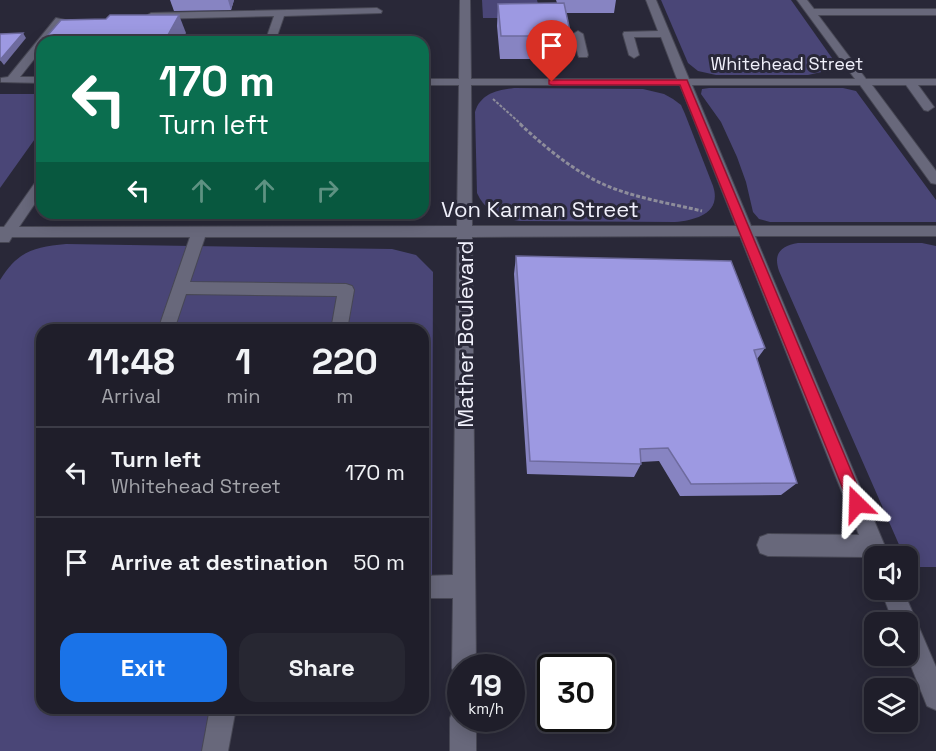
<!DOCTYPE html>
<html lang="en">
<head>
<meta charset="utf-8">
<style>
  body { margin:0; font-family:"Space Grotesk",sans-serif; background:#272732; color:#f1f3f6; height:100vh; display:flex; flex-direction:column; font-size:22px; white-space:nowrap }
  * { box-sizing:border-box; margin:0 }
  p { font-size:20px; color:#a1a2a8 }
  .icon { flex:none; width:33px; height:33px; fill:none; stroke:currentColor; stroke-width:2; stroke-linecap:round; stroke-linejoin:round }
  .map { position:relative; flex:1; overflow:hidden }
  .sheet { position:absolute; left:36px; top:324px; width:393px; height:390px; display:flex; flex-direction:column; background:#1f1e2a; border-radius:18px; box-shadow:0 3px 15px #0003,0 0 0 2px #3c3c47 }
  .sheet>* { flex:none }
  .top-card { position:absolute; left:36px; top:36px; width:393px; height:183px; border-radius:18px; box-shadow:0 3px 15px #0003,0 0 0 2px #3c3c47; background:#0b6e4f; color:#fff; overflow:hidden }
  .fabs { position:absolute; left:864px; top:546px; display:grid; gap:12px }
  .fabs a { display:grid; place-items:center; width:54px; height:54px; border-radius:12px; background:#1f1e2a; box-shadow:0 3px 15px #0003,0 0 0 2px #3c3c47; font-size:30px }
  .speed { position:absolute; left:447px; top:654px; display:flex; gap:12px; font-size:30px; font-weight:700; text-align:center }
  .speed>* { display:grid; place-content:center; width:78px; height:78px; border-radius:50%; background:#1f1e2a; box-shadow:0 3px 15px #0003,0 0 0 2px #3c3c47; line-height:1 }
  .speed small { font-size:15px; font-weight:400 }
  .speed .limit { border:3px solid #111; border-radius:9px; background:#fff; color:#111 }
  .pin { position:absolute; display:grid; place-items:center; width:51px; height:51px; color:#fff; margin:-62px -26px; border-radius:50% 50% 50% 0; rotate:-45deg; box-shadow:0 0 6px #0007 }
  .pin .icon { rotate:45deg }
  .me { position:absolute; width:66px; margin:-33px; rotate:338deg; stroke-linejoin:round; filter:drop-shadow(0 0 4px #0008) }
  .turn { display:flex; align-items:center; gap:21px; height:126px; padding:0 24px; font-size:27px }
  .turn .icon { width:78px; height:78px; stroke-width:2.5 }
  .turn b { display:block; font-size:42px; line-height:51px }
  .lanes { display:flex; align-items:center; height:57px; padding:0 24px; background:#0003; justify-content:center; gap:30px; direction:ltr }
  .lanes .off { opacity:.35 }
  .eta { display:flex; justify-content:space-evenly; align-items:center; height:102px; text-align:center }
  .eta b { font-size:36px; font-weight:700; line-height:42px }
  .button { display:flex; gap:12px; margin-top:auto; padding:12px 24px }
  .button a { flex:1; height:69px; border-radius:18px; background:#1a73e8; color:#fff; font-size:24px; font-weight:700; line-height:69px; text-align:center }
  .button a+a { background:#272732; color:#f1f3f6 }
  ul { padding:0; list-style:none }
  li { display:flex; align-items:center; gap:18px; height:90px; padding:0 24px; border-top:2px solid #3c3c47 }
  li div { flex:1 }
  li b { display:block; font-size:22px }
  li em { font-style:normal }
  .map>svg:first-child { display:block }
  .green { fill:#4a4677 }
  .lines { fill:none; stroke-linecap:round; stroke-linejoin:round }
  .minor-casing { stroke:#474754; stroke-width:2 }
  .path-far1 { stroke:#8e8d9b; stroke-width:2; stroke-dasharray:3 1.5; stroke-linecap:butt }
  .path { stroke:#8e8d9b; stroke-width:3; stroke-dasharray:4 2; stroke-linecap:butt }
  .minor { fill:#68687b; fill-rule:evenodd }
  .wall { fill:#8784c2 }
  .shaded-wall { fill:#6e6b9e }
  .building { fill:#9d99e2; stroke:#6e6b9e; stroke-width:1.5 }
  .route { fill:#e11d48; stroke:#92132f; stroke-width:1.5 }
  .labels { text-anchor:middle; stroke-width:6; stroke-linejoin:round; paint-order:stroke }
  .far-street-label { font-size:18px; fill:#f0f0fb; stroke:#292838 }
  .street-label { font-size:22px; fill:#f0f0fb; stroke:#292838 }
</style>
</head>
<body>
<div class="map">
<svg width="936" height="751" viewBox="0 0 936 751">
  <rect width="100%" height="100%" fill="#292838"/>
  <!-- green -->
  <g class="green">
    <path d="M482,0H537L538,4L509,18H483Z"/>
    <path d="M661,0H791L832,58L833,63L826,71L808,75H716L698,71L688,63Z"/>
    <path d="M514,88L643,89L664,94L673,99L681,105L685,114L713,186C722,213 696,220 675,222L520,221C500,218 485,211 477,193L475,112C480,94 497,90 514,88Z"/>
    <path d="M709,88H843L856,91L936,200V222H770L759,219L753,212L746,182L737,157L721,122L701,94L702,89Z"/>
    <path d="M0,94H42V129L0,188Z"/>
    <path d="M798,243H922L936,246V567H909L908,556H904L779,271C773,253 781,246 798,243Z"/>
    <path d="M66,244L392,249L416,255L433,272L432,587H423V330H42V708H219L209,751H0V280C18,251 34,247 66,244Z"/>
  </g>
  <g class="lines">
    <!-- minor casing -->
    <g class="minor-casing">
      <g id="minor">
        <path d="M460,0H470L471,79H677L661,37H634L639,55L634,58L629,55L623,34L624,32L658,31L646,0H656L689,79H855L797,0H807L814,9H936V15H818L866,79H936V85H918L934,107L928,111L924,110L906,85H872L936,171V184L931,183L860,85H692L751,226H936V236H755L889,556H874V566L870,564L867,557L768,556L760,553L757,545L760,537L768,534L859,535L740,236L472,237L476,668H460V679L455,677L452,668L453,598H423V576L453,575L457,237H205L190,282L346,284L352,286L354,290L347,330H331L337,296L186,294L174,330H158L190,237H12L9,242H0V227H4L37,180L42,179V193L19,227L457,226L459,85H423V79H459ZM471,85H680L736,226H472Z"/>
        <path d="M377,8L382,11L381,13L284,16L275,42H265L274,16L151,19L146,16L151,13Z"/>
        <path d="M56,18L65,20L48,42H42V49L20,77H42V83L1,82V78L8,77Z"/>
        <path d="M578,31L583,34L588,55L587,57H579L578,55L573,34Z"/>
        <path d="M881,590H903L936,667V710L927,706L907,656L908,622H893Z"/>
        <path d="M460,706V718H476V751H450V718L454,709Z"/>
        <path d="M210,708H236L228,751H202Z"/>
      </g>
    </g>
    <!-- path-far1 -->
    <path class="path-far1" d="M493,99L522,125"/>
    <!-- path -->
    <path class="path" d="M520,124C545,147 572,170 603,184C634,198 669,203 702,211"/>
    <!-- minor -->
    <use href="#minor" class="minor"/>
  </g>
  <!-- wall -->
  <g class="wall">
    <path d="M170,0H234L231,10L174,11Z"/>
    <path d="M556,0H616L614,13H566L571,36L567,59H500L497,26L498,4L557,3Z"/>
    <path d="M516,256L765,348L757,359L797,483L781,495L680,496L659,461L641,462V464L634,477L527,474L514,274Z"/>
  </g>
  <!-- shaded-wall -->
  <g class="shaded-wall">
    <path d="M228,0H234L231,10Z"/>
    <path d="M179,15L186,33L181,42H164Z"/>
    <path d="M23,33L26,38L4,65L0,60Z"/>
  </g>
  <!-- building -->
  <g class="building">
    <path d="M564,3L571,36H501L498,4Z"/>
    <path d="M110,15H179L164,42L41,43L61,20L106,19Z"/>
    <path d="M23,33L0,60V34Z"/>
    <path d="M516,256L731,261L765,348L754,350L797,483L691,484L668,448L640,449L641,464L530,461Z"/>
  </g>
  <!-- route -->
  <path class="route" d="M549,80H687L865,504L862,510L857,512L851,510L849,504L680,85H552L549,84Z"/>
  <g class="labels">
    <!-- far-street labels -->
    <g class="far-street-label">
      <text x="787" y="70">Whitehead Street</text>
    </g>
    <!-- street labels -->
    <g class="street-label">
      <text x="540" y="217">Von Karman Street</text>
      <text transform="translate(465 334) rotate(-90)" y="8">Mather Boulevard</text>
    </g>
  </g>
</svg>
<div class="fabs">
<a><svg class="icon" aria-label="sound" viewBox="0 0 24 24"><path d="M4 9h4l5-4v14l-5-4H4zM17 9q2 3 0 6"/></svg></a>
<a><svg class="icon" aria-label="search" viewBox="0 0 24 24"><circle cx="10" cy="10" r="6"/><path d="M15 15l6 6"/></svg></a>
<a><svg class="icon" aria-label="layers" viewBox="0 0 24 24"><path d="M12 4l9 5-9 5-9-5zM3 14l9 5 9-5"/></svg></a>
</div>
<div class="speed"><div>19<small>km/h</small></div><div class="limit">30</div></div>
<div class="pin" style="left:552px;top:82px;background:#d93025"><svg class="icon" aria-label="arrive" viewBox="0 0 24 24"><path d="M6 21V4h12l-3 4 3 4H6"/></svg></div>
<svg class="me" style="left:857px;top:504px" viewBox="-20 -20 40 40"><path d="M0-17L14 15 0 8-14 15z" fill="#e11d48" stroke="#fff" stroke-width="4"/></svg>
<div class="top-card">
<div class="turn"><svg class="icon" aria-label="left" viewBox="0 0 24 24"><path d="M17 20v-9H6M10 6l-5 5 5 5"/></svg><div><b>170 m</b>Turn left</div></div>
<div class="lanes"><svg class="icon" aria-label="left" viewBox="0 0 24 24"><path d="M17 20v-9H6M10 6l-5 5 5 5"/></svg><svg class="icon off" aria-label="ahead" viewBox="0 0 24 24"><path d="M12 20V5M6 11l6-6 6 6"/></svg><svg class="icon off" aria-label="ahead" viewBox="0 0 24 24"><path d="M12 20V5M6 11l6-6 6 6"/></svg><svg class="icon off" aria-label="right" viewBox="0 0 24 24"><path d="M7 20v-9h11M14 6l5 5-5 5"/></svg></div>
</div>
<section class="sheet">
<div class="eta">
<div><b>11:48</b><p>Arrival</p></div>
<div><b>1</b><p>min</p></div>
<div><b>220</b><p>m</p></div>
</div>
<ul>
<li><svg class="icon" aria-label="left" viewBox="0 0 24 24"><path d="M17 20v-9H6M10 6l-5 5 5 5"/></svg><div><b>Turn left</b><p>Whitehead Street</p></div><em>170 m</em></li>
<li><svg class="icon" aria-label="arrive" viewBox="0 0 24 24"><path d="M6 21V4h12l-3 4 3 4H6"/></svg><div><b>Arrive at destination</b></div><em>50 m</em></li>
</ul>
<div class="button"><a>Exit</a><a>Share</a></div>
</section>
</div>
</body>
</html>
